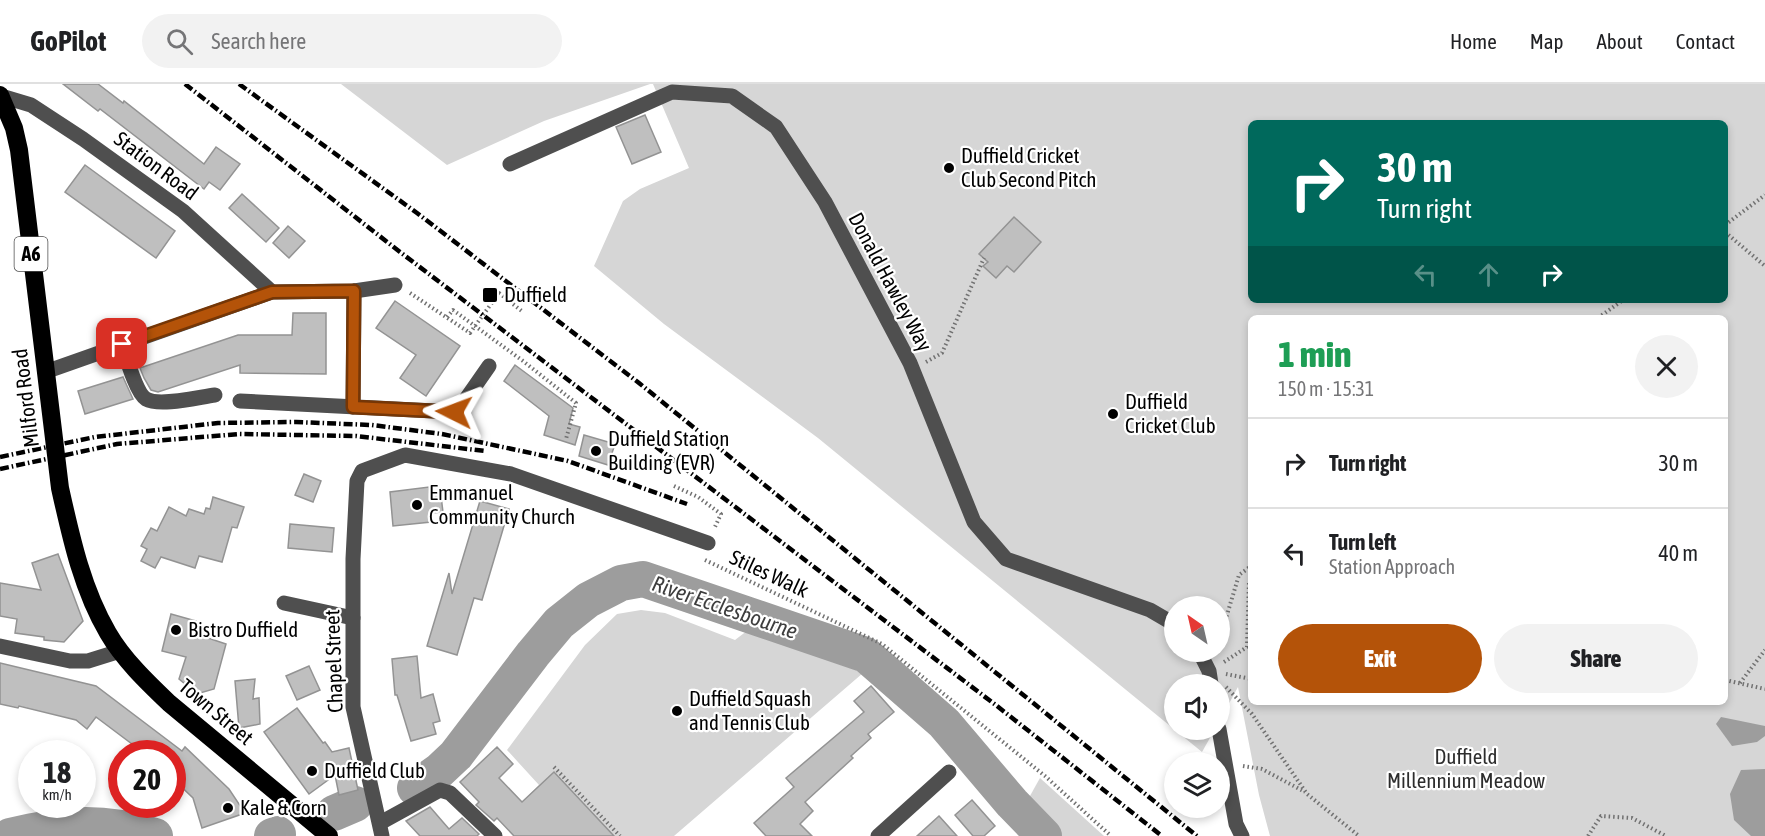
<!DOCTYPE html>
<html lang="en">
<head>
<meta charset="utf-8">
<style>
  body { margin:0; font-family:"Asap Condensed",sans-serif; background:#f2f2f2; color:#202124; height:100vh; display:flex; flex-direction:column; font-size:22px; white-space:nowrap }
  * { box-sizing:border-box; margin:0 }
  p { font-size:20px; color:#757577 }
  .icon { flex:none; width:33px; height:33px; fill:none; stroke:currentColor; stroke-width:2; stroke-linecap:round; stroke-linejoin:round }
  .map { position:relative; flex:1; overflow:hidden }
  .side { position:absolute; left:1248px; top:231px; width:480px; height:390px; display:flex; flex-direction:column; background:#fff; border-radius:9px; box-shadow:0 3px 9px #0003 }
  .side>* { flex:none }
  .guide { position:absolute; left:1248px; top:36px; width:480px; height:183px; border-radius:9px; box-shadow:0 3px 9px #0003; background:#00695c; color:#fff; overflow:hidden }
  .needle { width:39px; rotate:326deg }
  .tools { position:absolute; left:1164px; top:512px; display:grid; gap:12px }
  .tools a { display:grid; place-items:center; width:66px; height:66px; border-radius:50%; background:#fff; box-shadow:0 3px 9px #0003; font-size:30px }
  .speed { position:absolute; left:18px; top:656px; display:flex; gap:12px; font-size:30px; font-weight:700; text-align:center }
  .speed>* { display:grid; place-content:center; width:78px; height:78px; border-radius:50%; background:#fff; box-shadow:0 3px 9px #0003; line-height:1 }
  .speed small { font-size:15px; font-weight:400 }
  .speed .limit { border:9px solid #d22; background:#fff; color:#111 }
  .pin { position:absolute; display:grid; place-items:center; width:51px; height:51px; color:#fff; margin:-26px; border-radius:12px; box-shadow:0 3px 9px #0006 }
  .me { position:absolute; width:66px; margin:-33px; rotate:273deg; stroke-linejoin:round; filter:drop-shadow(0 0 4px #0008) }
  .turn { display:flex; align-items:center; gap:21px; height:126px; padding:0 30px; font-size:27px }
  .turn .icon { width:78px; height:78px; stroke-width:2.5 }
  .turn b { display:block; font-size:42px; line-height:51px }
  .lanes { display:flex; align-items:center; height:57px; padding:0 30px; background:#0003; justify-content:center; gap:30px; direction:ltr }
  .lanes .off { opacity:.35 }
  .round { display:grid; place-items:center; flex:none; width:63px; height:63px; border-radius:32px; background:#f2f2f2 }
  .head { display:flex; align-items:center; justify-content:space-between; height:102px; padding:0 30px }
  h1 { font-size:36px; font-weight:800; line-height:45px; color:#1e9e55 }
  .primary-button { display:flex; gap:12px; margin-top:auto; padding:12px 30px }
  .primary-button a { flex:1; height:69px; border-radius:36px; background:#b45309; color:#fff; font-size:24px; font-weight:800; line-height:69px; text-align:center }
  .primary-button a+a { background:#f2f2f2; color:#202124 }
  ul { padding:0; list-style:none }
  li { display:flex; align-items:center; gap:18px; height:90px; padding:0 30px; border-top:2px solid #e0e0e0 }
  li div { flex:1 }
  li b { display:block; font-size:22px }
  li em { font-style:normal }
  header { display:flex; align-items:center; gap:36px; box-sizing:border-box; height:84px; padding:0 30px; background:#fff; border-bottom:2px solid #e0e0e0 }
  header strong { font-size:28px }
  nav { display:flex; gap:33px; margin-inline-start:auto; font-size:21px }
  .search { width:420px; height:54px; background:#f2f2f2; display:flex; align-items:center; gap:15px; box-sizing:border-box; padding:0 21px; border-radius:33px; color:#757577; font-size:22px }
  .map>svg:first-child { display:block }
  .green { fill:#d6d6d6; fill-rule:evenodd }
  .water { fill:#9d9d9d }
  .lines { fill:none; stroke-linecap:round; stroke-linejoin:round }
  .river { stroke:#9d9d9d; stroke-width:36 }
  .building { fill:#bfbfbf; stroke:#939393; stroke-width:1.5 }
  .path { stroke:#717171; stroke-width:4; stroke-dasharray:1.5 3; stroke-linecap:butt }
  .minor { stroke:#4f4f4f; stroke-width:15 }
  .highway { stroke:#000; stroke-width:18 }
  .rail { stroke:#000; stroke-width:4.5; stroke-dasharray:9 3 1.5 3; stroke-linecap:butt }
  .route-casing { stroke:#753606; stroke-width:15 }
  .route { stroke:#b45309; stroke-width:10 }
  .poi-dot { fill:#000; stroke:#fff; stroke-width:2 }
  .labels { text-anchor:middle; stroke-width:4.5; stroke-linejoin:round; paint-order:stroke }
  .shield { fill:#fff; stroke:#4c4c4c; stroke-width:1.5 }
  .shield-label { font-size:20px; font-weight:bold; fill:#000 }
  .poi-label { font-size:21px; fill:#000; stroke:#fff; text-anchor:start }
  .street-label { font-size:21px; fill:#000; stroke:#fff }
  .park-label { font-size:21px; fill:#2d2d2d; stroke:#fff }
  .water-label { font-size:22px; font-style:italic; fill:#3e3e3e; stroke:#fff }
</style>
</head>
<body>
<header>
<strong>GoPilot</strong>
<div class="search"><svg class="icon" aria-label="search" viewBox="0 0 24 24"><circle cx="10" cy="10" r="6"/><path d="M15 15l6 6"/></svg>Search here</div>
<nav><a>Home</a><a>Map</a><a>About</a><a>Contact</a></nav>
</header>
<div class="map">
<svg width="1765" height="752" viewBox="0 0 1765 752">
  <rect width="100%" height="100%" fill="#fff"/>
  <!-- green -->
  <g class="green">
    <path d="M341,0H650L544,37L447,81Z"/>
    <path d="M653,0H1765V752H1270L1259,711L1238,603L1220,636V600H1174V645H1215L1202,668L818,354L664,240L594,182L623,117L640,105L689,84ZM1251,39H1725V216H1251ZM1251,234H1725V618H1251ZM1174,522H1220V567H1174Z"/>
    <path d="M641,526L665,529L735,556L752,543L863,589L674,752H557L561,748L527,713L539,701L507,666L585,561L617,530Z"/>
    <path d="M1040,694L1104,752H1058L1026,719Z"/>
  </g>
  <!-- water -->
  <g class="water">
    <path d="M1721,633L1765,642V652L1757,658L1732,662L1716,640Z"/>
    <path d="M1765,685V752H1751L1734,736L1730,710L1741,686Z"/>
  </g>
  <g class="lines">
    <!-- river -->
    <g class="river">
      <path d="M415,704L439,687L456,671L533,570L559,539L588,516L621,499L643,495L866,571L944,639L1012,719L1044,752"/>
      <path d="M334,729L355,720"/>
      <path d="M10,752C63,739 102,736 155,752"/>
      <path d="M272,752L278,750"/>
    </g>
  </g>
  <!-- building -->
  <g class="building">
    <path d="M63,0H98L123,19L124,17L204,80L216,63L240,80L220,106L209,98L204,105L100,25L98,27Z"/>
    <path d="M645,31L661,68L632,80L616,43Z"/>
    <path d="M85,81L175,147L156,174L65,108Z"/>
    <path d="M242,110L279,144L266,158L229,124Z"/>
    <path d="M1014,133L1041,158L1014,188L1007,182L996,194L983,182L988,178L979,170Z"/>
    <path d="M288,142L305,157L289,174L273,159Z"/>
    <path d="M395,217L460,262L426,312L400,294L416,271L376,244Z"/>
    <path d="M293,229H326V290L240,289V281L158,308L151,306L144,294L140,284L238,251H292Z"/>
    <path d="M515,281L573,324L569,340L580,343L575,361L544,351L549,332L504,297Z"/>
    <path d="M123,293L133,315L85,330L78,307Z"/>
    <path d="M584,351L615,360L608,381L579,372Z"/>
    <path d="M304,390L321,397L313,418L295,411Z"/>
    <path d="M429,403L430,413L441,412L443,428L430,429L431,438L393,442L390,408Z"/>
    <path d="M213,413L244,423L237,444L232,443L222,478L199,472L195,484L161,473L155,484L141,477L147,465L141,462L151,444L157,447L169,423L186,432L189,425L204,430L206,424L210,425Z"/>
    <path d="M480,417L509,425L482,516L474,514L457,571L427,562L449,489L452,510Z"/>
    <path d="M290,440L334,444L332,468L288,464Z"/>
    <path d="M58,470L83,537L64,558L44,556V553L15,549L17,535L0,532V499L41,506L32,479Z"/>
    <path d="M171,530L196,537L193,549L226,560L214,605L200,609L190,604L179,595L186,573L162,567Z"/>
    <path d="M417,572L421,614L433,610L440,637L433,639L436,650L411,657L397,611H395L392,575Z"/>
    <path d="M0,579L96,602L182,667L185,663L229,705L245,729L202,744L193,714L172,694V669H144L96,633L87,645L76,636L19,622L18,624L0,620Z"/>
    <path d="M309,582L320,606L297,616L286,592Z"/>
    <path d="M255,595L253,615L259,614L260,640L239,644L235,597Z"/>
    <path d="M871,602L894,628L868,650L871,654L851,672L853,674L805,718L813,727L800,740L812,752H766L754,739L794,703L786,694L864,628L854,617Z"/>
    <path d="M297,624L323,659L325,658L332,668L349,664L358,706L339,711L335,691L309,710L264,648Z"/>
    <path d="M497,663L513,680L499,694L522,718L554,688L614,752H514L497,734L494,737L476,721L479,718L460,698Z"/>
    <path d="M972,716L995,742L984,752H973L955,731Z"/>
    <path d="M430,723L449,745L462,734L479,750L477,752H420L406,737Z"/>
    <path d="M939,732L957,752H917Z"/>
  </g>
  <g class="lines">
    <!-- path -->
    <g class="path">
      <path d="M1725,141L1765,111"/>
      <path d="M1725,148L1765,182"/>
      <path d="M410,209L470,249L499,209L523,228"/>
      <path d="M447,233L453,226L523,277L576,319L566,355"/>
      <path d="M1598,234L1623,216"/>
      <path d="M926,278L942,269L984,174"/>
      <path d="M674,402L698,413L721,430L714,445"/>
      <path d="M705,476L882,560L1045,692L1111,752"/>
      <path d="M1220,554L1239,491L1251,482"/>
      <path d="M1224,578L1247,563L1249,497L1251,495"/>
      <path d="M1226,590L1251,595"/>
      <path d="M1725,596L1765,605"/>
      <path d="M1740,599L1765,566"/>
      <path d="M1226,603L1252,630L1307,710L1359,752"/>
      <path d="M1243,682L1262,685L1305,708"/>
      <path d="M554,683L620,752"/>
      <path d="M1588,752L1601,732L1632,734L1666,752"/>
    </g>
    <!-- minor -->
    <g class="minor">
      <path d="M1,12L31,21L83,55L183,127L272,208"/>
      <path d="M510,80L672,8L732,12L776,43L825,118L910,279L974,438L1006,475L1150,526L1174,540"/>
      <path d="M122,260C126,272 136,309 146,315C160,323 199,313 215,311"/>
      <path d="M45,288L272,208L354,207L395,201"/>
      <path d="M240,317L454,328L459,325L489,282"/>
      <path d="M353,323L354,207"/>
      <path d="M284,519L353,534"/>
      <path d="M0,562L70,577H88L120,567"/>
      <path d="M1199,567L1209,587L1211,600"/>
      <path d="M1219,645L1236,740L1242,752"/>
      <path d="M380,739L440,706L450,709L495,752"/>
      <path d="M382,752L353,623V475L357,397L362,387L405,371L511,390L708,459"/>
      <path d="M878,752L949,688"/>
    </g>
    <!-- highway -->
    <path class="highway" d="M0,11L14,44L19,66L60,404C71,453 82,505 108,549C123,575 147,598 169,619L329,752"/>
    <!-- rail -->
    <g class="rail">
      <path d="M185,0L400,168L997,622L1162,752"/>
      <path d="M239,0L417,129L639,299L1197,752"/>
      <path d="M0,373L95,353L218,339L296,338L372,341L442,350L568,377L687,420"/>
      <path d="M0,385L117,360L239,350L356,352L485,367"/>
    </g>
  </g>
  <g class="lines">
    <!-- route casing -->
    <g class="route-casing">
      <path id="route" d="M122,260L272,208L354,207L353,323L454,328"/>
    </g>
    <!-- route -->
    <use href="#route" class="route"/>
  </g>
  <!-- markers -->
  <g class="poi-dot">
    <circle cx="949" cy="84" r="6"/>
    <rect x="482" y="203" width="16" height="16" rx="3"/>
    <circle cx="1113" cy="330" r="6"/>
    <circle cx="596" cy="367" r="6"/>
    <circle cx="417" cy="421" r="6"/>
    <circle cx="176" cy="546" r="6"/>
    <circle cx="677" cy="627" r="6"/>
    <circle cx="312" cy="687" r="6"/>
    <circle cx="228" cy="724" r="6"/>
  </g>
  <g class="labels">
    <!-- shield labels -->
    <rect class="shield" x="14.5" y="153" width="33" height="34" rx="4.5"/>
    <g class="shield-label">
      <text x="31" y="177">A6</text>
    </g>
    <!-- poi labels -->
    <g class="poi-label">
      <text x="961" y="79">Duffield Cricket<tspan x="961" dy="24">Club Second Pitch</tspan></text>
      <text x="504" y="218">Duffield</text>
      <text x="1125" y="325">Duffield<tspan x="1125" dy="24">Cricket Club</tspan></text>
      <text x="608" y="362">Duffield Station<tspan x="608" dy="24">Building (EVR)</tspan></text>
      <text x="429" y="416">Emmanuel<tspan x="429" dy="24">Community Church</tspan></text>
      <text x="188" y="553">Bistro Duffield</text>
      <text x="689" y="622">Duffield Squash<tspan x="689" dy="24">and Tennis Club</tspan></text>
      <text x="324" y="694">Duffield Club</text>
      <text x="240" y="731">Kale &amp; Corn</text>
    </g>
    <!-- street labels -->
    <g class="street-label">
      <text transform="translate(156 82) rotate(37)" y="7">Station Road</text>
      <text transform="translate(890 198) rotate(62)" y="7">Donald Hawley Way</text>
      <text transform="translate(26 314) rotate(-97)" y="7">Milford Road</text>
      <text transform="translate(769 490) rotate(25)" y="7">Stiles Walk</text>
      <text transform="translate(334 577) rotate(-92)" y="7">Chapel Street</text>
      <text transform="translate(216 628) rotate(40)" y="7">Town Street</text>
    </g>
    <!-- park labels -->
    <g class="park-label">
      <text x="1466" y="680">Duffield<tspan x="1466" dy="24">Millennium Meadow</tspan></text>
    </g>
    <!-- water labels -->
    <g class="water-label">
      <text transform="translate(725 523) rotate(19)" y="8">River Ecclesbourne</text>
    </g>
  </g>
</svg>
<div class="tools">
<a><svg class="needle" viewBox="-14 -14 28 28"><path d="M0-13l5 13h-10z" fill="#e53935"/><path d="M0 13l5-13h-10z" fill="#757577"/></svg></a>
<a><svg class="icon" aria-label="sound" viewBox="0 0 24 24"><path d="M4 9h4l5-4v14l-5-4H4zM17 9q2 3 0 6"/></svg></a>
<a><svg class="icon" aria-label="layers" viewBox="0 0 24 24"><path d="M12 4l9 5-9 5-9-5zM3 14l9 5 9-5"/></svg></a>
</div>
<div class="speed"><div>18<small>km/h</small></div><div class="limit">20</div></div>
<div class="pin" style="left:122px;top:260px;background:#d93025"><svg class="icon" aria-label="arrive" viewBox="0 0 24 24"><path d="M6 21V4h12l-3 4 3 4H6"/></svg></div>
<svg class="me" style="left:454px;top:328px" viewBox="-20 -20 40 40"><path d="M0-17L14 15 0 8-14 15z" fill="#b45309" stroke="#fff" stroke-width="4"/></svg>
<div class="guide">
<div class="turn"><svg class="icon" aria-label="right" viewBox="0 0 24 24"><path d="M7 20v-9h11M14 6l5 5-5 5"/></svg><div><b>30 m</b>Turn right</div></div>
<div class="lanes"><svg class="icon off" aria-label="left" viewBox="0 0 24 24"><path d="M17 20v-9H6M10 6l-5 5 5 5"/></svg><svg class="icon off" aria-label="ahead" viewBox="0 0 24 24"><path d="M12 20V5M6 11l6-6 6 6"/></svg><svg class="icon" aria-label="right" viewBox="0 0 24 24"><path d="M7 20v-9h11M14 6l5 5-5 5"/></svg></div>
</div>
<section class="side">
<div class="head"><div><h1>1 min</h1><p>150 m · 15:31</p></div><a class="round"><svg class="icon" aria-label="close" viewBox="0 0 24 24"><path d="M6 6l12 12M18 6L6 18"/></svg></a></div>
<ul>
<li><svg class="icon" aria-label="right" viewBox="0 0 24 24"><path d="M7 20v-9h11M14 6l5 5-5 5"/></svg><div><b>Turn right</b></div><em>30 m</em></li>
<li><svg class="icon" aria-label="left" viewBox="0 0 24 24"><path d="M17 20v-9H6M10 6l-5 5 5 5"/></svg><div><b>Turn left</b><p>Station Approach</p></div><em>40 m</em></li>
</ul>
<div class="primary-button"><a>Exit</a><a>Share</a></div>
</section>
</div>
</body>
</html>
